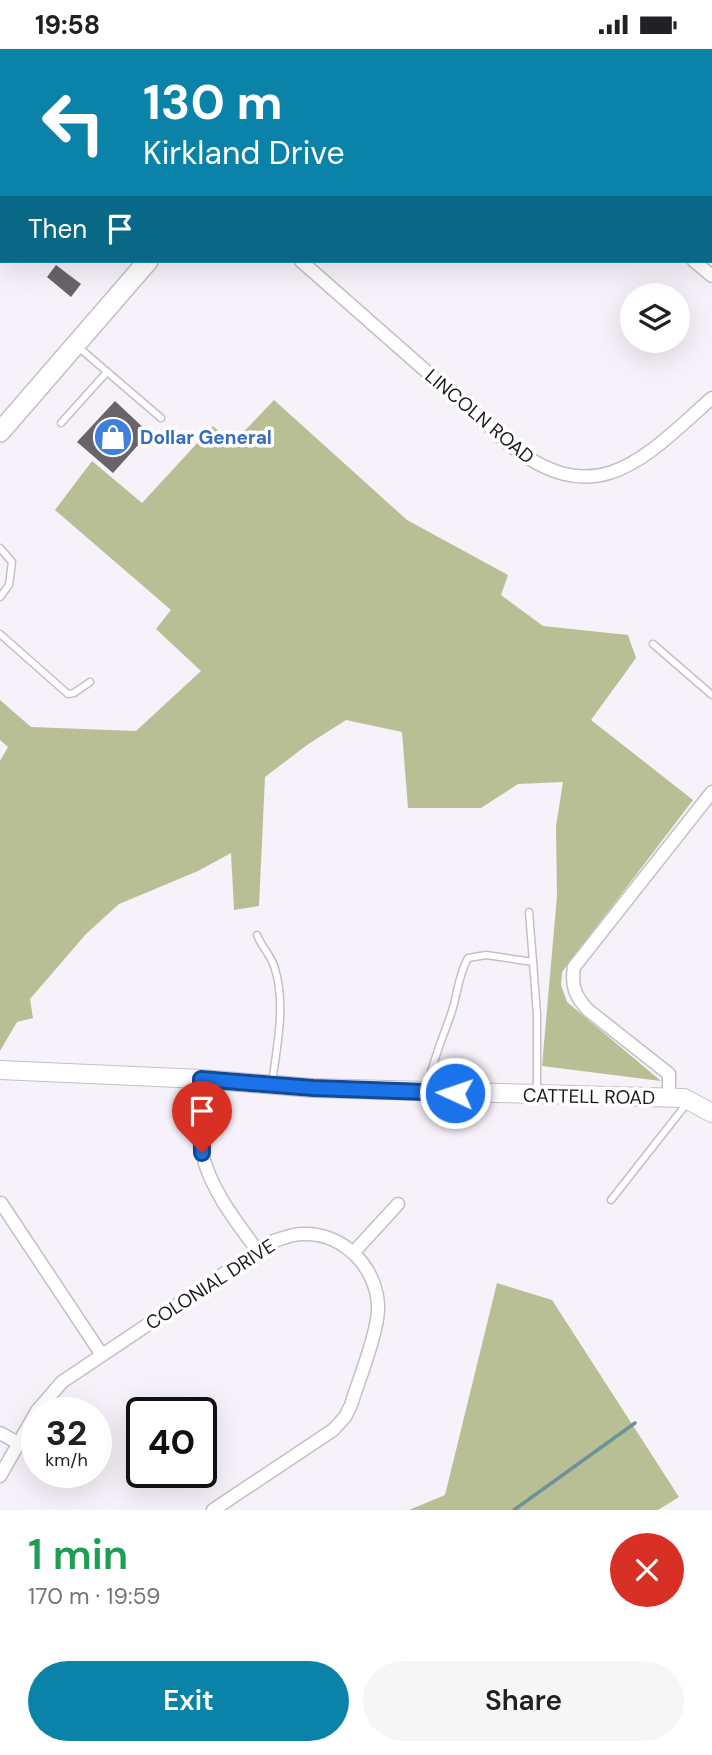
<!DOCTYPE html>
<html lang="en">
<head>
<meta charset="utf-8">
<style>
  body { margin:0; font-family:"DM Sans",sans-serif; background:#f6f6f6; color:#202124; height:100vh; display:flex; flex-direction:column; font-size:26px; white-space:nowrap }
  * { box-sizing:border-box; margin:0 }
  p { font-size:23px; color:#757577 }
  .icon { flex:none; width:38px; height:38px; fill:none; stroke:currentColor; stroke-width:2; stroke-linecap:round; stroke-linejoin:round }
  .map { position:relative; height:1461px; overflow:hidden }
  .panel { display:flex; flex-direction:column; background:#fff; flex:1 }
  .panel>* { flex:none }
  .hud { position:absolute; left:0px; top:0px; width:712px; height:214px; box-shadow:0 7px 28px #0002; background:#0b82a8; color:#fff; overflow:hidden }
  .controls { position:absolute; left:620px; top:234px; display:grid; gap:14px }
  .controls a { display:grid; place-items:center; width:70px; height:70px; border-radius:50%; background:#fff; box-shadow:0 7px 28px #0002; font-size:35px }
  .speed { position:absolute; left:21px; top:1348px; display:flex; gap:14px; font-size:35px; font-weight:700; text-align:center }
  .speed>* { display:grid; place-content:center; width:91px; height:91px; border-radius:50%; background:#fff; box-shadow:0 7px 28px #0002; line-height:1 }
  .speed small { font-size:18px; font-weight:400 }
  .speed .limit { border:4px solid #111; border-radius:10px; background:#fff; color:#111 }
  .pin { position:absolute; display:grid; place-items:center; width:60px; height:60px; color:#fff; margin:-72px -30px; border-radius:50% 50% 50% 0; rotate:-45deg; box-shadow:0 0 7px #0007 }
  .pin .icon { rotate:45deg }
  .me { position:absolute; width:77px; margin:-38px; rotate:273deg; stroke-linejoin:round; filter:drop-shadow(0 0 5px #0008) }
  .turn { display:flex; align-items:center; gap:24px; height:147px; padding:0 28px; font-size:32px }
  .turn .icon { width:91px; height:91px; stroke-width:2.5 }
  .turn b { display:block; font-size:49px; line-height:60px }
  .then { display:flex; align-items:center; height:66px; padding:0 28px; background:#0003; gap:14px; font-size:26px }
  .round { display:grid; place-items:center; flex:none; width:74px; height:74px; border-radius:37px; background:#f6f6f6 }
  .headline { display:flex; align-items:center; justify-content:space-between; height:119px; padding:0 28px }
  h1 { font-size:42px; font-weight:600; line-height:52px; color:#1e9e55 }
  .action { display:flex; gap:14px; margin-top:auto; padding:14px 28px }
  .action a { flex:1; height:80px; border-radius:42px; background:#0b82a8; color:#fff; font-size:28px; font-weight:600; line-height:80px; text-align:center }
  .action a+a { background:#f6f6f6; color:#202124 }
  .status { display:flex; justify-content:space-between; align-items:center; height:49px; padding:0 35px; background:#fff; direction:ltr }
  .status svg { height:19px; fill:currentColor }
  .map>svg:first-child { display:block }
  .forest { fill:#b8bf95 }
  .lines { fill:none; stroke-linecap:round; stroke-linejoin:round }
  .stream { stroke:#6c929a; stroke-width:3.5 }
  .building { fill:#68646a }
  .lane-casing { stroke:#c4bfc6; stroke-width:9 }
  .street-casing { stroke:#c4bfc6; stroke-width:15 }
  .secondary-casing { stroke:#c4bfc6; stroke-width:20 }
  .primary-casing { stroke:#c4bfc6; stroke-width:22 }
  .path { stroke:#9a969b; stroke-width:2.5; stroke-dasharray:3.5 5; stroke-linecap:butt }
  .lane { stroke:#fff; stroke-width:6 }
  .street { stroke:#fff; stroke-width:12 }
  .secondary { stroke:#fff; stroke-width:18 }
  .primary { stroke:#fff; stroke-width:19 }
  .route-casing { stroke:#114b97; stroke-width:18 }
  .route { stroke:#1a73e8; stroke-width:12 }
  .labels { text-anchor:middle; stroke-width:7; stroke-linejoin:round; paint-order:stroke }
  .street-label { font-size:19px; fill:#1a191b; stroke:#fff }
  .shop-label { font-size:19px; font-weight:bold; fill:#366cbe; stroke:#fff; text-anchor:start }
</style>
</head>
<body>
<div class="status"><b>19:58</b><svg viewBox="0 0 49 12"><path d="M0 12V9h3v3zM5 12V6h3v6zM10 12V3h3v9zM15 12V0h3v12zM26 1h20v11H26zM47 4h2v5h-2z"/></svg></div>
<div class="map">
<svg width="712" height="1461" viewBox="0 0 712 1461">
  <rect width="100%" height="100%" fill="#f7f1f9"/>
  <!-- forest -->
  <g class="forest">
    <path d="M274,351L407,471L508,526L501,546L543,577L628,586L636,609L591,671L693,751L562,923L561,936L567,953L661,1032L542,1017L557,847L556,777L563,733L518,735L481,759H408L402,683L346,671L307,696L265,728L259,857L234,861L231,804L198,822L119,855L86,885L30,950L33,969L17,973L0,1002V712L8,698L0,691V651L31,678L136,682L201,622L156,580L171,561L55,461L92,412L142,454L213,377L233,394Z"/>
    <path d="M497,1234L552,1251L679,1448L658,1461H409L445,1446Z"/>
  </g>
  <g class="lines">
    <!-- stream -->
    <path class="stream" d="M514,1461L635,1374"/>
  </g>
  <!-- building -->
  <g class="building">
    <path d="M56,216L81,235L71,248L47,228Z"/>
    <path d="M115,352L149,384L113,424L77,393Z"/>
  </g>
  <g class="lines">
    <!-- lane casing -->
    <g class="lane-casing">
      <g id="lane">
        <path d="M77,297L161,369"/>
        <path d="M61,374L107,323"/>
        <path d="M0,499L12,513L9,536L0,548"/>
        <path d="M0,585L68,645L74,644L90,633"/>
        <path d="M653,595L712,646"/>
        <path d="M257,886C262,899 272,907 275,920C286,956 277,997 272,1034"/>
        <path d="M533,913L537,966V1044"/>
        <path d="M427,1041C432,1012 443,989 452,962C458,943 458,927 468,909L486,906L533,913L529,863"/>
        <path d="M611,1151L688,1053"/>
      </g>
    </g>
    <!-- street casing -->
    <g class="street-casing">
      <g id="street">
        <path d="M591,2L592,0"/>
        <path d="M301,212L510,396C598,465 645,408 712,349"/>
        <path d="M694,212L712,227"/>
        <path d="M201,1030L202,1104C211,1141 235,1171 257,1201"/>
        <path d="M669,1048V1025L588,961C575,947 571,937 574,918L712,743"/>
        <path d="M1,1154L102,1306"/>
        <path d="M354,1203L398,1155"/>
        <path d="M0,1384L18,1394"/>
        <path d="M0,1427L37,1362L62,1333L271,1193C281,1190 291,1185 302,1185C344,1183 379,1220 378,1261C377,1286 359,1330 351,1356L345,1368L333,1381L213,1461"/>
      </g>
    </g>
    <!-- secondary casing -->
    <g class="secondary-casing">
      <path id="secondary" d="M0,1021L201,1030L313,1039L684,1049L712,1064"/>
    </g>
    <!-- primary casing -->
    <g class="primary-casing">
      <g id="primary">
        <path d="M331,2L332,0"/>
        <path d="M0,383L148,212"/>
      </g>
    </g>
    <!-- path -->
    <path class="path" d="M13,0L17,2"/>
    <!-- lane -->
    <use href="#lane" class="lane"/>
    <!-- street -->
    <use href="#street" class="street"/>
    <!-- secondary -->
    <use href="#secondary" class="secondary"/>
    <!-- primary -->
    <use href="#primary" class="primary"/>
  </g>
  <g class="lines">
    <!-- route casing -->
    <g class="route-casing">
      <path id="route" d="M202,1104L201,1030L313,1039L455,1044"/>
    </g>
    <!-- route -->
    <use href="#route" class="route"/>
  </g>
  <!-- icons -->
  <defs>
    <g id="shop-disc" transform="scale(2.0125)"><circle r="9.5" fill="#3f7fe0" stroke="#fff"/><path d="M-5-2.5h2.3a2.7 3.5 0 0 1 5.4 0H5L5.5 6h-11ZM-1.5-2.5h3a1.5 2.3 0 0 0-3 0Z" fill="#fff"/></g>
  </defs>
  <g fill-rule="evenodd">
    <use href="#shop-disc" x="113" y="388"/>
  </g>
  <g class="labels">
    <!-- street labels -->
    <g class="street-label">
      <text transform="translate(480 367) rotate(40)" y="7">LINCOLN ROAD</text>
      <text transform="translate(589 1047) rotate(1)" y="7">CATTELL ROAD</text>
      <text transform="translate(210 1235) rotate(-33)" y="7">COLONIAL DRIVE</text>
    </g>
    <!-- shop labels -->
    <g class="shop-label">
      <text x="140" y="395">Dollar General</text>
    </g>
  </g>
</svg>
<div class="controls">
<a><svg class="icon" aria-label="layers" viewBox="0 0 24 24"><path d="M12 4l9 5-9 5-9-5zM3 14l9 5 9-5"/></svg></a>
</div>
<div class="speed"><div>32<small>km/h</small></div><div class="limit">40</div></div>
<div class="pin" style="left:202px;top:1104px;background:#d93025"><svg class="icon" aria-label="arrive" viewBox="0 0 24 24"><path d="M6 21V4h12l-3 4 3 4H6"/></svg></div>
<svg class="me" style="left:455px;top:1044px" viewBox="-20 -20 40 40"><circle r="17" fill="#1a73e8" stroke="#fff" stroke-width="3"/><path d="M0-11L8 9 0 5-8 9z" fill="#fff"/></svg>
<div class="hud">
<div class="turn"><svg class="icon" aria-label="left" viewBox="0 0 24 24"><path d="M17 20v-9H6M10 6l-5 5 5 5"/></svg><div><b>130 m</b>Kirkland Drive</div></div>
<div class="then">Then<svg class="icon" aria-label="arrive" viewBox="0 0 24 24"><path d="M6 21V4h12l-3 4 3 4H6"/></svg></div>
</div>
</div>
<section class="panel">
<div class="headline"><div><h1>1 min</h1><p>170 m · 19:59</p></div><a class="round" style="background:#d93025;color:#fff"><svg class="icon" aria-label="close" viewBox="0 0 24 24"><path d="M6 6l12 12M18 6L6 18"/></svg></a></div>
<div class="action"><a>Exit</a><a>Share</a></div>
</section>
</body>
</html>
